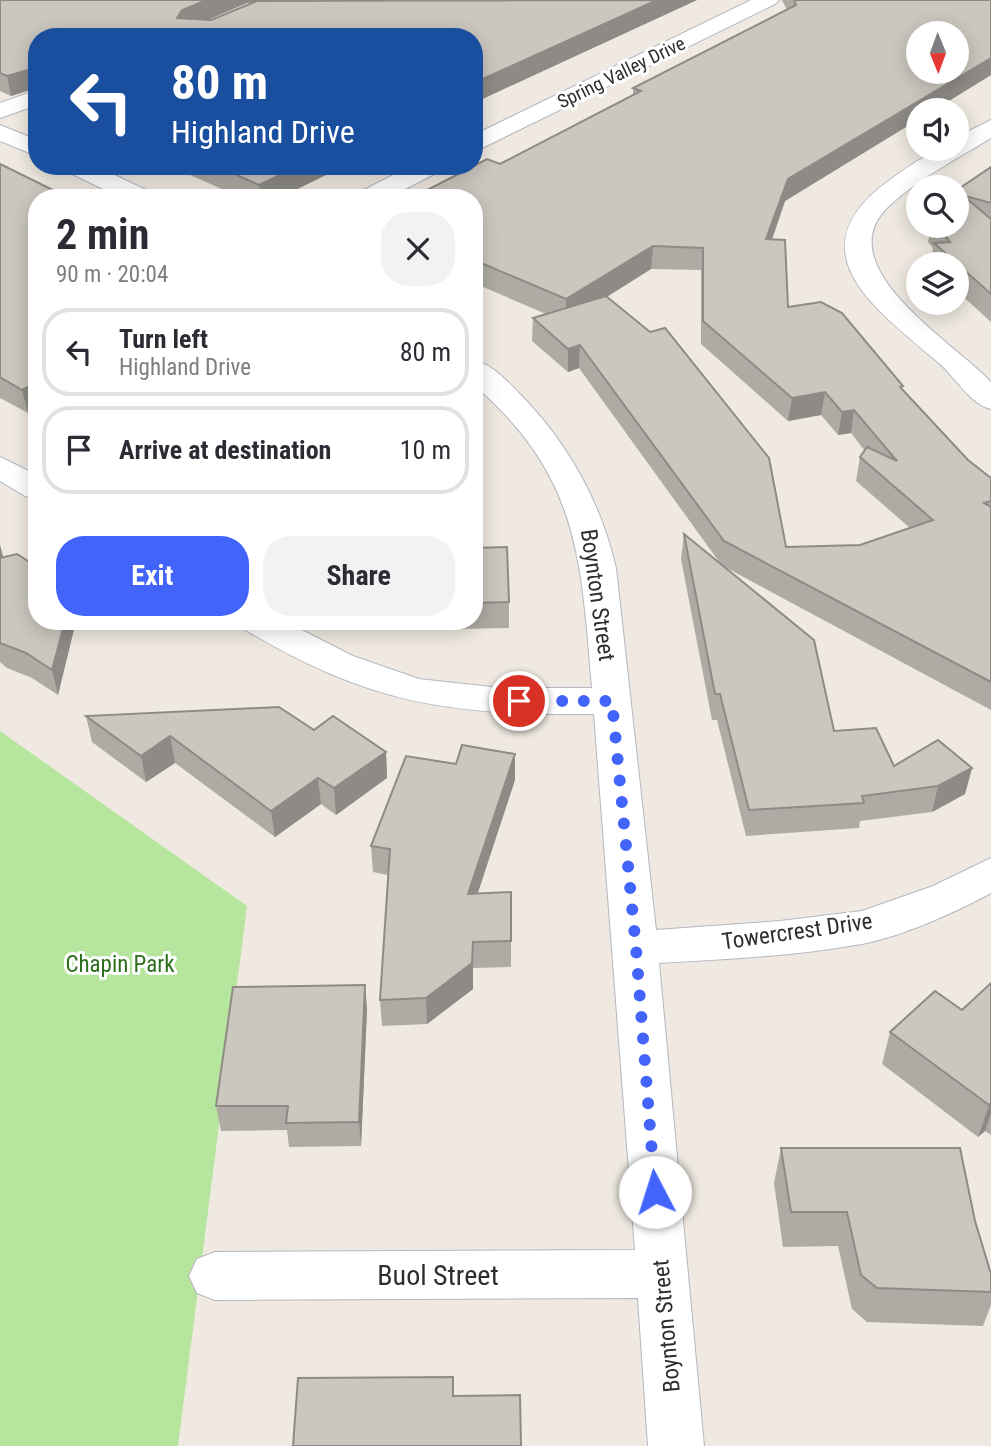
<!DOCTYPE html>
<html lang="en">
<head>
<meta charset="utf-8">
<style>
  body { margin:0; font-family:"Roboto Condensed",sans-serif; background:#f2f2f3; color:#2b2b33; height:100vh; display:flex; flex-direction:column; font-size:26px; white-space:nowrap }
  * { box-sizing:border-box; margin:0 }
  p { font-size:23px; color:#7c7c81 }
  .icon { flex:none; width:38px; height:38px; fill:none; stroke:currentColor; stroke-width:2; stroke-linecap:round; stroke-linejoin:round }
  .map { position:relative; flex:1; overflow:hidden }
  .details { position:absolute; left:28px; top:189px; width:455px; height:441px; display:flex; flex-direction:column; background:#fff; border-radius:28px; box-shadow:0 4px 18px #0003 }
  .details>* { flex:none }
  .hud { position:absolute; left:28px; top:28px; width:455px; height:147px; border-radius:28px; box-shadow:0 4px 18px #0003; background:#1a4fa0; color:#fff; overflow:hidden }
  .needle { width:46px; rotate:179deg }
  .fabs { position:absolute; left:906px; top:21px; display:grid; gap:14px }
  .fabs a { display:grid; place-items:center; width:63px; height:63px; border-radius:50%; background:#fff; box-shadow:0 4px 18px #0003; font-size:35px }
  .pin { position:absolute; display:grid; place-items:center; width:60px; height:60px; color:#fff; margin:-30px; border:4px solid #fff; border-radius:50%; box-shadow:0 2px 7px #0007 }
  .me { position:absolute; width:77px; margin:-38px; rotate:355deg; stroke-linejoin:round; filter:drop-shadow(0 0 5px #0008) }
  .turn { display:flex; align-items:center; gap:24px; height:147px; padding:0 28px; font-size:32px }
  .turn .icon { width:91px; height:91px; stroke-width:2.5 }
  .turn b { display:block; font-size:49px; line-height:60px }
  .round { display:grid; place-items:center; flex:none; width:74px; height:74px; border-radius:28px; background:#f2f2f3 }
  .head { display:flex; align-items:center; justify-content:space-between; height:119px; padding:0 28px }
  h1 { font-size:42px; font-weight:700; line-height:52px }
  .cta { display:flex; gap:14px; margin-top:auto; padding:14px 28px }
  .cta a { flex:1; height:80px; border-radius:28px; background:#4264fb; color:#fff; font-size:28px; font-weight:700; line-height:80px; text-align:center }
  .cta a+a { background:#f2f2f3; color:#2b2b33 }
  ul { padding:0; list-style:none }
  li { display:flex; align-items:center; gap:21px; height:88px; margin:0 14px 10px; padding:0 14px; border:4px solid #e1e1e2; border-radius:28px }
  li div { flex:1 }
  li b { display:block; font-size:26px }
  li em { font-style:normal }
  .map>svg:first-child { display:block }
  .green { fill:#b6e59e }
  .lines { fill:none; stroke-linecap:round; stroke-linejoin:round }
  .street-casing { stroke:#b4b7c1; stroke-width:2 }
  .street { fill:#fff; fill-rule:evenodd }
  .wall { fill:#afaba4; fill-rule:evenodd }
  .shaded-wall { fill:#8e8b86 }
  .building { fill:#cbc7bf; stroke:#8e8b86; stroke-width:2; fill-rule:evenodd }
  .route { stroke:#4264fb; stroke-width:12; stroke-dasharray:0 21.6 }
  .labels { text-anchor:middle; stroke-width:6; stroke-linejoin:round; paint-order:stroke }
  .far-street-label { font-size:19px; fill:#2e2e2e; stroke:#fff }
  .street-label { font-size:23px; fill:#2e2e2e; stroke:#fff }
  .park-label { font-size:23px; fill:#2c6e1b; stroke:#fff }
  .near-street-label { font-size:28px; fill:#2e2e2e; stroke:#fff }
</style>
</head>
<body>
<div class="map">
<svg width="991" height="1446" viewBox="0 0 991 1446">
  <rect width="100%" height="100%" fill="#efe9e1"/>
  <!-- green -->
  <path class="green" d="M0,731L247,906L178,1446H0Z"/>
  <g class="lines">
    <!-- street casing -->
    <g class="street-casing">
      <g id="street">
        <path d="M751,0H779L775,4L474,152V135Z"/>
        <path d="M37,90V105L0,118V103Z"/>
        <path d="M991,120V138C957,159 919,178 889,206C825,266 955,343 991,382V409C970,404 956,378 940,364C877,310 790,251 891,179C912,164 931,149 957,149V137Z"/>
        <path d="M0,125L37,140V156L0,141Z"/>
        <path d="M63,166H96L152,193L156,198H122L66,171Z"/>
        <path d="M411,166H443L440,171L388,198H354L358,193Z"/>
        <path d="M474,360C491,364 505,379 517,391C567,441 600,500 616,568L656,930L780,921L862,911L933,886L991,858V893C954,913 903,936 862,944C795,956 727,959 659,963L704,1446H648L638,1298L215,1300L197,1293L189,1276L197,1259L215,1252L635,1250L594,714C450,715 371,705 244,629L239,621H284L353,656L419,679L501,688H592C581,560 580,476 474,385Z"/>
        <path d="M0,457L37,475V499L25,496L0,481Z"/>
      </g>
    </g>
    <!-- street -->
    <use href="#street" class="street"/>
  </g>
  <!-- wall -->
  <g class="wall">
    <path d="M0,0H697L510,86L37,37V108L33,89L11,96L0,91ZM247,3H251L211,20H207Z"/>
    <path d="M782,0H991V75L934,110H919V119L785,201L772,240L788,307L903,389L968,460L991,478V710L725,567L834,731L894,766L972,768L965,794L932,812L860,821L859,828L746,836L717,720H712L681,559L684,534L720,563L579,368L568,372L532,341L533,318L546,314L474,283V198L500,164L633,95V88L787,10ZM651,269L701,270V344L788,421L821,415L838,435L851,433L865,451L860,457L856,481L910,528L860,545L786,547L607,297Z"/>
    <path d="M0,164L37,198V409L28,413L0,398Z"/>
    <path d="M170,166H344L279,198H242Z"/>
    <path d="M991,167V322L957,291V264H930L933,248L928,242L931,226H957V190Z"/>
    <path d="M0,545L3,557L76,621L58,695L32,678L7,668L0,662Z"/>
    <path d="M474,548L509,602V628L457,629V621H474Z"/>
    <path d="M86,716L314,730L386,752L387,778L336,815L321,804L275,837L175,763L146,782L92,742Z"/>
    <path d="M515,754V780L477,893L511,892V967L473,968V989L427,1024L382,1026L380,1000L388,875L373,872L371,846L456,764Z"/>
    <path d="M991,983V1135L985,1131L978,1137L882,1064L890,1032L962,1010Z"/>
    <path d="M365,985L367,1010L361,1146L289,1147L287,1130L221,1131L216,1106Z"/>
    <path d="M781,1148L975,1221L991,1274V1305L983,1326L867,1322L852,1309L838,1246L783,1247L774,1183Z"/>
  </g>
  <!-- shaded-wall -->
  <g class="shaded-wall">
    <path d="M207,0H277L247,3L184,30L177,18L182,10Z"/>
    <path d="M657,0H697L474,103V83Z"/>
    <path d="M991,58V75L934,110H919V119L785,201L764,262L766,239L788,179Z"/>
    <path d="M35,68L37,88H33V89L11,96L7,76Z"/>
    <path d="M299,166H344L279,198H260L259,185Z"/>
    <path d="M653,246L651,269L566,322V299Z"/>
    <path d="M580,345L579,368L568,372V349Z"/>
    <path d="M34,384L37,398V409L28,413L22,390Z"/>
    <path d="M825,392L821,415L788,421L792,398Z"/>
    <path d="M854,410L851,433L838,435L842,412Z"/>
    <path d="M0,545L6,569L0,572Z"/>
    <path d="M65,621H76L58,695L52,670Z"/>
    <path d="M170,736L175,763L146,782L141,756Z"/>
    <path d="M386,752L387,778L336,815L334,788Z"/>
    <path d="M515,754V780L469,920L468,894Z"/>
    <path d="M972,768L965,794L932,812L938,786Z"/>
    <path d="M318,778L321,804L275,837L271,811Z"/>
    <path d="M473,942V989L427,1024L426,998Z"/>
    <path d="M365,985L367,1010L361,1146L359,1122Z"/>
    <path d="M991,1103V1114L985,1131L978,1137L989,1105Z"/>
  </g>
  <!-- building -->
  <g class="building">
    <path d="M0,0H207L182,10L177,18L211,20L257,1L657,0L474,83V37H37V89L33,88L36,85L35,68L7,76L0,73Z"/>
    <path d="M794,0H991V58L788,179L766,239L785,240L788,307L821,302L842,313L903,386L900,387L968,460L991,478V501L984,503L991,507V682L724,541L580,345L568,349L533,318L606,296L650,332L665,328L769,458L786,547L860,545L933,520L860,457L867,447L897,461L854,410L842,412L825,392L792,398L703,321V248L653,246L566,299L474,260V198H412L487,159L500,164L641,91L633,88L796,5ZM919,33H957V72H919Z"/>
    <path d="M0,164L69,198H37V386L34,384L22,390L0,377Z"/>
    <path d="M216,166H299L259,185Z"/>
    <path d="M991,167V203L962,195L991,219V294L934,243L950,242L938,226H957V196L959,194H957V190Z"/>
    <path d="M684,534L814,640L834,731L876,728L894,766L938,740L972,768L938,786L862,796L864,803L749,810L720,694H715Z"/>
    <path d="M507,547L509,602L474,603V548Z"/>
    <path d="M17,554L37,567V621H65L52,670L26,653L0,643V558Z"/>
    <path d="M279,707L314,730L333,716L386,752L334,788L318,778L271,811L170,736L141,756L86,716Z"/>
    <path d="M462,745L515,754L468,894L511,892V941L473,942L472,963L426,998L380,1000L390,849L371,846L406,756L456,764Z"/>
    <path d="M991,983V1103L989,1105L890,1032L935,991L962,1010Z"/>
    <path d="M365,985L359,1122L286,1123L288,1106H216L233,987Z"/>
    <path d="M781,1148H960L975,1221L991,1274V1292L877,1288L861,1275L847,1212H791Z"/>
    <path d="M453,1377V1396L520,1395L521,1446H293L298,1378Z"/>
  </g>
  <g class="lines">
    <!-- route -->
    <path class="route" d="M519,701H612L636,948L655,1192"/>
  </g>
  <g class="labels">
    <!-- far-street labels -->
    <g class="far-street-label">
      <text transform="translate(621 72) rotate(-26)" y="7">Spring Valley Drive</text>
    </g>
    <!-- street labels -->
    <g class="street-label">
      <text transform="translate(598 595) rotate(82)" y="8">Boynton Street</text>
      <text transform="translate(797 931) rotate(-8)" y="8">Towercrest Drive</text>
      <text transform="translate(666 1326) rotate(-95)" y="8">Boynton Street</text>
    </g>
    <!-- park labels -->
    <g class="park-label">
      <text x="120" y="972">Chapin Park</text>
    </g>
    <!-- near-street labels -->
    <g class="near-street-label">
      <text x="438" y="1285">Buol Street</text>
    </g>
  </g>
</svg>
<div class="fabs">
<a><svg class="needle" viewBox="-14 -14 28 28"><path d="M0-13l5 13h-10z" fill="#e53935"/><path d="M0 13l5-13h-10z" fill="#7c7c81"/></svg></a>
<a><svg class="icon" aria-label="sound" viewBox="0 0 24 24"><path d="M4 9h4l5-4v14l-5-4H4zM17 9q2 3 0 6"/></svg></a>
<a><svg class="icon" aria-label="search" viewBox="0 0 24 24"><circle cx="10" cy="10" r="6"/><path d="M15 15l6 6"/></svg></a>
<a><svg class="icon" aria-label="layers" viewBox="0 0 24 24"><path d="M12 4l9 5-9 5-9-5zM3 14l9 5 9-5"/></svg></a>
</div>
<div class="pin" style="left:519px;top:701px;background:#d93025"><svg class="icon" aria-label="arrive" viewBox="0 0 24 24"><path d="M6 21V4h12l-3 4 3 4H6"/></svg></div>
<svg class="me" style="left:655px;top:1192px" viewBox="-20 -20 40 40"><circle r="19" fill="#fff"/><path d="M0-13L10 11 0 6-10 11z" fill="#4264fb"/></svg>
<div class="hud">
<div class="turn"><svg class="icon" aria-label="left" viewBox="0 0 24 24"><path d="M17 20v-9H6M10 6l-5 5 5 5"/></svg><div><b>80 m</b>Highland Drive</div></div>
</div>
<section class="details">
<div class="head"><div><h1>2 min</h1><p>90 m · 20:04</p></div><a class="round"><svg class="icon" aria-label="close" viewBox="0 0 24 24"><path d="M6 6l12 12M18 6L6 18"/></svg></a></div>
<ul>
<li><svg class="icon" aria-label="left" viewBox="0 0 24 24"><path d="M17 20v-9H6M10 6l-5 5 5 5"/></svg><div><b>Turn left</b><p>Highland Drive</p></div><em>80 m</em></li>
<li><svg class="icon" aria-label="arrive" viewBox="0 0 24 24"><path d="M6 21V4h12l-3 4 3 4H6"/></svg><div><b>Arrive at destination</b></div><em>10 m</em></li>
</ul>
<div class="cta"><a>Exit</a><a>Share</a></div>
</section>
</div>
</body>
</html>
